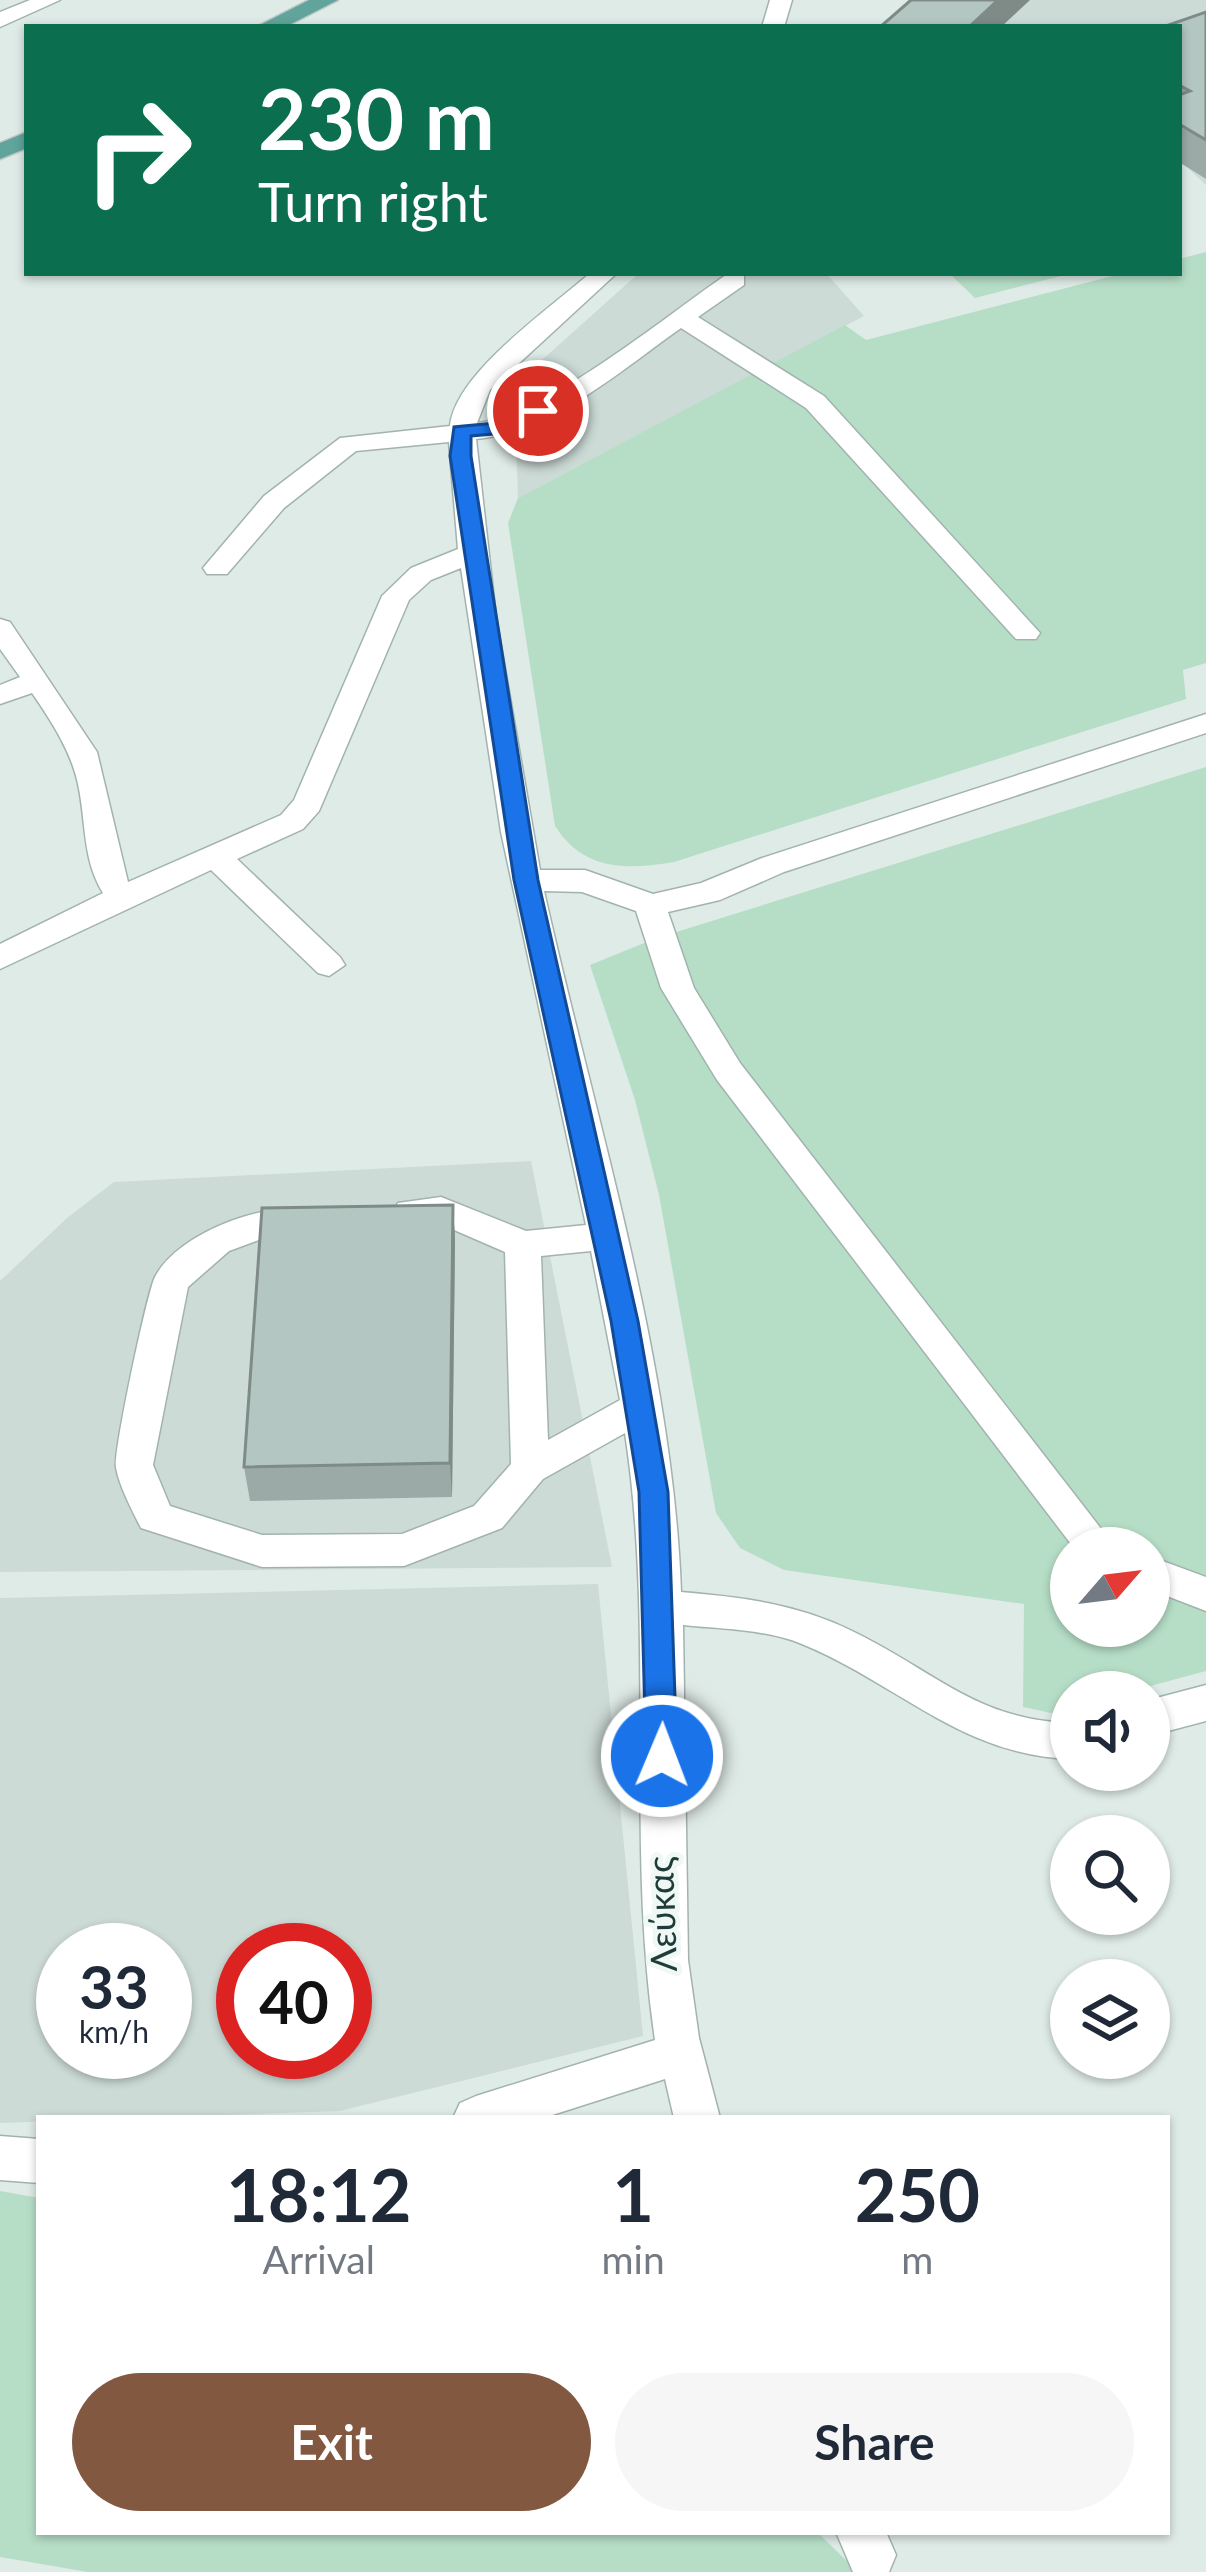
<!DOCTYPE html>
<html lang="en">
<head>
<meta charset="utf-8">
<style>
  body { margin:0; font-family:Lato,sans-serif; background:#f6f6f7; color:#1f2937; height:100vh; display:flex; flex-direction:column; font-size:45px; white-space:nowrap }
  * { box-sizing:border-box; margin:0 }
  p { font-size:39px; color:#747a83 }
  .icon { flex:none; width:66px; height:66px; fill:none; stroke:currentColor; stroke-width:2; stroke-linecap:round; stroke-linejoin:round }
  .map { position:relative; flex:1; overflow:hidden }
  .sheet { position:absolute; left:36px; top:2115px; width:1134px; height:420px; display:flex; flex-direction:column; background:#fff; border-radius:0px; box-shadow:0 3px 9px #0004 }
  .sheet>* { flex:none }
  .hud { position:absolute; left:24px; top:24px; width:1158px; height:252px; border-radius:0px; box-shadow:0 3px 9px #0004; background:#0b6e4f; color:#fff; overflow:hidden }
  .needle { width:78px; rotate:62deg }
  .tools { position:absolute; left:1050px; top:1527px; display:grid; gap:24px }
  .tools a { display:grid; place-items:center; width:120px; height:120px; border-radius:50%; background:#fff; box-shadow:0 3px 9px #0004; font-size:60px }
  .speed { position:absolute; left:36px; top:1923px; display:flex; gap:24px; font-size:60px; font-weight:700; text-align:center }
  .speed>* { display:grid; place-content:center; width:156px; height:156px; border-radius:50%; background:#fff; box-shadow:0 3px 9px #0004; line-height:1 }
  .speed small { font-size:30px; font-weight:400 }
  .speed .limit { border:18px solid #d22; background:#fff; color:#111 }
  .pin { position:absolute; display:grid; place-items:center; width:102px; height:102px; color:#fff; margin:-51px; border:6px solid #fff; border-radius:50%; box-shadow:0 3px 12px #0007 }
  .me { position:absolute; width:132px; margin:-66px; rotate:1deg; stroke-linejoin:round; filter:drop-shadow(0 0 9px #0008) }
  .turn { display:flex; align-items:center; gap:42px; height:252px; padding:0 36px; font-size:54px }
  .turn .icon { width:156px; height:156px; stroke-width:2.5 }
  .turn b { display:block; font-size:84px; line-height:102px }
  .eta { display:flex; justify-content:space-evenly; align-items:center; height:204px; text-align:center }
  .eta b { font-size:72px; font-weight:700; line-height:84px }
  .primary-button { display:flex; gap:24px; margin-top:auto; padding:24px 36px }
  .primary-button a { flex:1; height:138px; border-radius:72px; background:#825841; color:#fff; font-size:48px; font-weight:700; line-height:138px; text-align:center }
  .primary-button a+a { background:#f6f6f7; color:#1f2937 }
  .map>svg:first-child { display:block }
  .built { fill:#cddbd7; fill-rule:evenodd }
  .green { fill:#b6dec7; fill-rule:evenodd }
  .lines { fill:none; stroke-linecap:round; stroke-linejoin:round }
  .minor-casing { stroke:#a2b3af; stroke-width:3 }
  .major-casing { stroke:#c0c8c7; stroke-width:3 }
  .minor { fill:#fff; fill-rule:evenodd }
  .major { fill:#61a49c; fill-rule:evenodd }
  .wall { fill:#9baaa6 }
  .shaded-wall { fill:#7e8b87 }
  .building { fill:#b4c6c1; stroke:#7e8b87; stroke-width:3 }
  .route { fill:#1a73e8; stroke:#114b97; stroke-width:3 }
  .labels { text-anchor:middle; stroke-width:10; stroke-linejoin:round; paint-order:stroke }
  .street-label { font-size:36px; fill:#1f3c38; stroke:#eff8f5 }
</style>
</head>
<body>
<div class="map">
<svg width="1206" height="2572" viewBox="0 0 1206 2572">
  <rect width="100%" height="100%" fill="#dfebe7"/>
  <!-- built -->
  <g class="built">
    <path d="M945,0H1206V185L1179,160V27H914Z"/>
    <path d="M639,273H826L864,316L518,498L514,385Z"/>
    <path d="M531,1161L612,1567L0,1572V1281L67,1218L114,1182Z"/>
    <path d="M598,1584L643,2036L340,2111L0,2123V1598ZM63,1950H165V2052H63ZM243,1950H345V2052H243Z"/>
  </g>
  <!-- green -->
  <g class="green">
    <path d="M1206,252V663L1183,670L1186,699L674,862C626,870 584,871 555,826L508,523L518,498L845,325L866,340L1124,273H1179V259Z"/>
    <path d="M949,273H1072L975,298Z"/>
    <path d="M1206,767V1671L1128,1692H1071V1708L1051,1713L1023,1707L1024,1604L784,1570L740,1548L716,1513L659,1195L635,1100L590,965L654,939ZM1071,1548H1149V1626H1071Z"/>
    <path d="M0,2191L39,2198V2532H817L848,2562L883,2572H88L0,2557Z"/>
  </g>
  <g class="lines">
    <!-- minor casing -->
    <g class="minor-casing">
      <g id="minor">
        <path d="M30,0H60L0,27V12Z"/>
        <path d="M770,0H792L784,27H762Z"/>
        <path d="M590,273H617L490,390L477,423C544,417 667,315 726,275H744V285L698,317L824,396L1040,633L1036,639H1016L806,408L681,328C620,371 552,432 476,439L496,617L540,870H585L653,894L701,883L762,858L1206,714V733L784,872L720,900L668,912L694,988L740,1063L1116,1548H1074L717,1080L661,988L636,911L582,892L544,891C594,1115 673,1362 681,1592C741,1597 798,1604 852,1631C932,1669 977,1721 1071,1723V1759C963,1756 897,1683 802,1644C765,1629 721,1629 683,1625L688,1960L699,2038L720,2118H674L665,2079L543,2118H453L460,2103L476,2096L655,2040C625,1838 656,1635 625,1433L543,1479L502,1528L404,1566L262,1567L141,1528C132,1510 120,1488 116,1468C113,1453 147,1293 155,1277C178,1232 273,1197 319,1212L325,1221L319,1230L267,1237L229,1251L188,1287L153,1465L170,1506L262,1535L402,1534L474,1506L511,1464L505,1252L438,1223L398,1221L392,1212L398,1203L441,1197L526,1231L586,1225L501,832L461,568L431,580L409,600L319,811L303,829L237,859L340,957L345,965L329,976L318,973L211,870L0,969V944L103,893C83,861 86,825 79,789C73,754 52,722 32,693L0,704V685L20,677L0,649V619L10,622L97,752L128,882L281,815L294,800L382,596L411,568L458,549L449,442L356,451L284,508L227,574H207L203,568L264,496L340,438L450,426C455,373 551,308 590,273ZM591,1251L620,1400L548,1440L541,1256Z"/>
        <path d="M1149,1556L1206,1577V1611L1149,1589Z"/>
        <path d="M1206,1685V1721L1149,1736V1700Z"/>
        <path d="M0,2136L39,2139V2183L0,2180Z"/>
        <path d="M836,2532H886L896,2555L889,2572H853Z"/>
      </g>
    </g>
    <!-- major casing -->
    <g class="major-casing">
      <g id="major">
        <path d="M309,0H338L285,27H256Z"/>
        <path d="M27,132V148L0,159V143Z"/>
      </g>
    </g>
    <!-- minor -->
    <use href="#minor" class="minor"/>
    <!-- major -->
    <use href="#major" class="major"/>
  </g>
  <!-- wall -->
  <g class="wall">
    <path d="M1206,12V179L1179,162V27Z"/>
    <path d="M453,1205L455,1240L452,1497L250,1501L244,1467Z"/>
  </g>
  <!-- shaded-wall -->
  <g class="shaded-wall">
    <path d="M998,0H1030L1001,27H969Z"/>
    <path d="M453,1205L455,1240L452,1497L450,1463Z"/>
  </g>
  <!-- building -->
  <g class="building">
    <path d="M911,0H998L969,27H880Z"/>
    <path d="M1206,12V140L1179,124V95L1190,91L1179,85V27H1163Z"/>
    <path d="M453,1205L450,1463L244,1467L262,1208Z"/>
  </g>
  <!-- route -->
  <path class="route" d="M538,405L548,411L545,416L506,433L471,436V456L538,880L638,1321L668,1492L677,1756L673,1766H650L646,1756L639,1492L611,1321L514,880L450,456L454,427L495,423Z"/>
  <g class="labels">
    <!-- street labels -->
    <g class="street-label">
      <text transform="translate(662 1914) rotate(-92)" y="13">Λεύκας</text>
    </g>
  </g>
</svg>
<div class="tools">
<a><svg class="needle" viewBox="-14 -14 28 28"><path d="M0-13l5 13h-10z" fill="#e53935"/><path d="M0 13l5-13h-10z" fill="#747a83"/></svg></a>
<a><svg class="icon" aria-label="sound" viewBox="0 0 24 24"><path d="M4 9h4l5-4v14l-5-4H4zM17 9q2 3 0 6"/></svg></a>
<a><svg class="icon" aria-label="search" viewBox="0 0 24 24"><circle cx="10" cy="10" r="6"/><path d="M15 15l6 6"/></svg></a>
<a><svg class="icon" aria-label="layers" viewBox="0 0 24 24"><path d="M12 4l9 5-9 5-9-5zM3 14l9 5 9-5"/></svg></a>
</div>
<div class="speed"><div>33<small>km/h</small></div><div class="limit">40</div></div>
<div class="pin" style="left:538px;top:411px;background:#d93025"><svg class="icon" aria-label="arrive" viewBox="0 0 24 24"><path d="M6 21V4h12l-3 4 3 4H6"/></svg></div>
<svg class="me" style="left:662px;top:1756px" viewBox="-20 -20 40 40"><circle r="17" fill="#1a73e8" stroke="#fff" stroke-width="3"/><path d="M0-11L8 9 0 5-8 9z" fill="#fff"/></svg>
<div class="hud">
<div class="turn"><svg class="icon" aria-label="right" viewBox="0 0 24 24"><path d="M7 20v-9h11M14 6l5 5-5 5"/></svg><div><b>230 m</b>Turn right</div></div>
</div>
<section class="sheet">
<div class="eta">
<div><b>18:12</b><p>Arrival</p></div>
<div><b>1</b><p>min</p></div>
<div><b>250</b><p>m</p></div>
</div>
<div class="primary-button"><a>Exit</a><a>Share</a></div>
</section>
</div>
</body>
</html>
